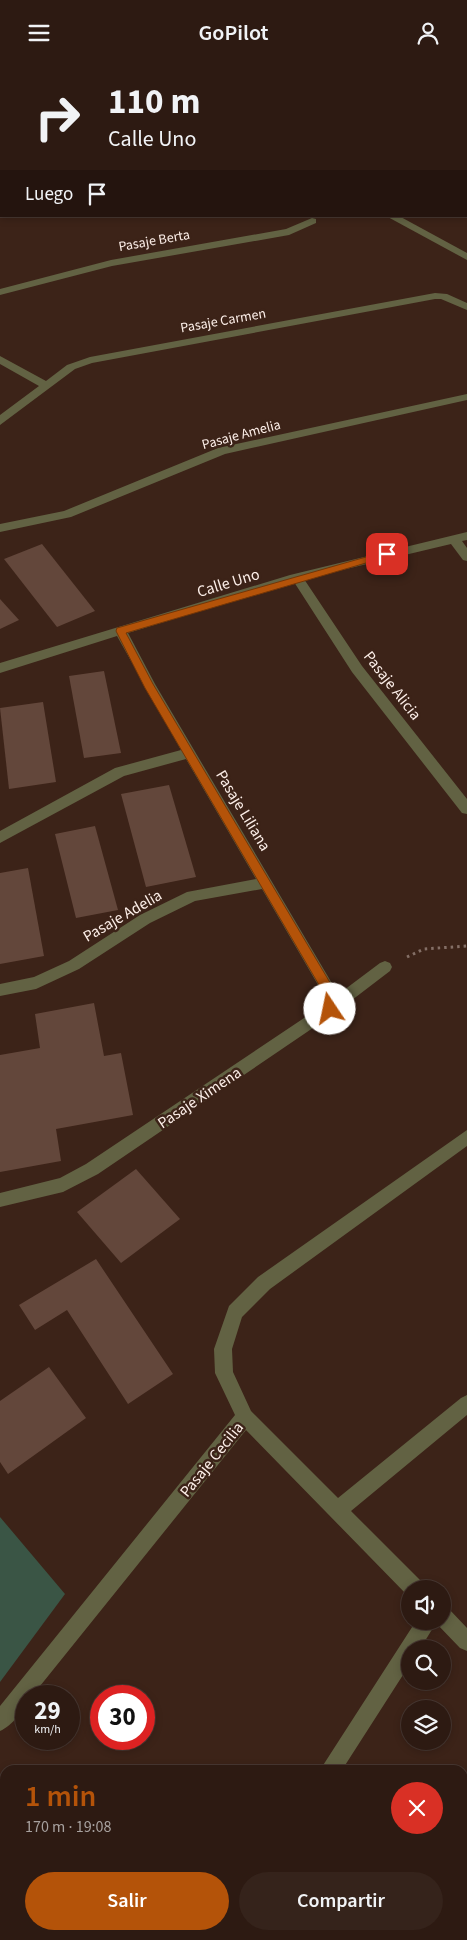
<!DOCTYPE html>
<html lang="es">
<head>
<meta charset="utf-8">
<style>
  body { margin:0; font-family:"Source Sans 3",sans-serif; background:#35231b; color:#f1f3f6; height:100vh; display:flex; flex-direction:column; font-size:19px; white-space:nowrap }
  * { box-sizing:border-box; margin:0 }
  p { font-size:16px; color:#a7a19f }
  .icon { flex:none; width:28px; height:28px; fill:none; stroke:currentColor; stroke-width:2; stroke-linecap:round; stroke-linejoin:round }
  .map { position:relative; flex:1; overflow:hidden }
  .side { position:absolute; left:0px; top:1700px; width:468px; height:175px; display:flex; flex-direction:column; background:#2d1a12; border-radius:15px 15px 0 0; box-shadow:0 2px 8px #0003,0 0 0 1px #483832 }
  .side>* { flex:none }
  .guide { position:absolute; left:0px; top:0px; width:468px; height:152px; box-shadow:0 2px 8px #0003,0 0 0 1px #483832; background:#2d1a12; color:#f1f3f6; overflow:hidden }
  .buttons { position:absolute; left:401px; top:1515px; display:grid; gap:10px }
  .buttons a { display:grid; place-items:center; width:50px; height:50px; border-radius:50%; background:#2d1a12; box-shadow:0 2px 8px #0003,0 0 0 1px #483832; font-size:25px }
  .speed { position:absolute; left:15px; top:1620px; display:flex; gap:10px; font-size:25px; font-weight:700; text-align:center }
  .speed>* { display:grid; place-content:center; width:65px; height:65px; border-radius:50%; background:#2d1a12; box-shadow:0 2px 8px #0003,0 0 0 1px #483832; line-height:1 }
  .speed small { font-size:12px; font-weight:400 }
  .speed .limit { border:8px solid #d22; background:#fff; color:#111 }
  .pin { position:absolute; display:grid; place-items:center; width:42px; height:42px; color:#fff; margin:-21px; border-radius:10px; box-shadow:0 2px 8px #0006 }
  .me { position:absolute; width:55px; margin:-28px; rotate:349deg; stroke-linejoin:round; filter:drop-shadow(0 0 4px #0008) }
  .turn { display:flex; align-items:center; gap:18px; height:105px; padding:0 25px; font-size:22px }
  .turn .icon { width:65px; height:65px; stroke-width:2.5 }
  .turn b { display:block; font-size:35px; line-height:42px }
  .then { display:flex; align-items:center; height:48px; padding:0 25px; background:#0003; gap:10px; font-size:19px }
  .round { display:grid; place-items:center; flex:none; width:52px; height:52px; border-radius:26px; background:#35231b }
  .headline { display:flex; align-items:center; justify-content:space-between; height:85px; padding:0 25px }
  h1 { font-size:30px; font-weight:600; line-height:38px; color:#b45309 }
  .button { display:flex; gap:10px; margin-top:auto; padding:10px 25px }
  .button a { flex:1; height:58px; border-radius:30px; background:#b45309; color:#fff; font-size:20px; font-weight:600; line-height:58px; text-align:center }
  .button a+a { background:#35231b; color:#f1f3f6 }
  header { display:flex; justify-content:space-between; align-items:center; height:65px; padding:0 25px; background:#2d1a12; font-size:22px; font-weight:600 }
  .map>svg:first-child { display:block }
  .green { fill:#3a5545 }
  .building { fill:#63473b }
  .lines { fill:none; stroke-linecap:round; stroke-linejoin:round }
  .path { stroke:#846f66; stroke-width:3; stroke-dasharray:2.5 4; stroke-linecap:butt }
  .street { fill:#626243; fill-rule:evenodd }
  .route { fill:#b45309; stroke:#753606 }
  .labels { text-anchor:middle; stroke-width:5; stroke-linejoin:round; paint-order:stroke }
  .far-street-label { font-size:14px; fill:#fceee8; stroke:#3c2318 }
  .street-label { font-size:16px; fill:#fceee8; stroke:#3c2318 }
</style>
</head>
<body>
<header><svg class="icon" aria-label="menu" viewBox="0 0 24 24"><path d="M4 6h16M4 12h16M4 18h16"/></svg>GoPilot<svg class="icon" aria-label="person" viewBox="0 0 24 24"><circle cx="12" cy="8" r="4"/><path d="M4 21q1-7 8-7t8 7"/></svg></header>
<div class="map">
<svg width="467" height="1875" viewBox="0 0 467 1875">
  <rect width="100%" height="100%" fill="#3c2318"/>
  <!-- green -->
  <g class="green">
    <path d="M225,0H467V90L466,1Z"/>
    <path d="M0,1452L65,1529L0,1617Z"/>
  </g>
  <!-- building -->
  <g class="building">
    <path d="M42,479L95,546L57,562L4,494Z"/>
    <path d="M0,534L19,555L0,564Z"/>
    <path d="M104,606L121,688L84,693L69,611Z"/>
    <path d="M43,637L56,717L9,724L0,643Z"/>
    <path d="M169,720L196,812L146,822L121,729Z"/>
    <path d="M95,761L118,845L76,853L55,769Z"/>
    <path d="M28,803L44,891L0,899V808Z"/>
    <path d="M94,938L104,991L121,988L133,1050L56,1064L61,1096L0,1107V990L40,983L35,949Z"/>
    <path d="M136,1104L180,1154L121,1198L77,1147Z"/>
    <path d="M96,1194L173,1309L128,1339L67,1245L35,1265L19,1240Z"/>
    <path d="M49,1302L86,1353L8,1409L0,1397V1336Z"/>
  </g>
  <g class="lines">
    <!-- path -->
    <path class="path" d="M407,892L424,884L467,881"/>
    <!-- street -->
    <g class="street">
      <path d="M66,0H80L81,1H67Z"/>
      <rect x="0" y="45" width="1" height="6"/>
      <rect x="0" y="130" width="1" height="6"/>
      <path d="M386,151H399L467,188V195Z"/>
      <path d="M312,153L316,154V158L289,170L112,201L0,230V224L111,195L286,164Z"/>
      <path d="M435,228L447,229L467,238V245L441,234H435L92,298L75,304L0,360V350L39,321L0,299V291L46,316L67,300L90,292Z"/>
      <path d="M467,329V335L225,389L71,452L0,467V459L64,446L218,383Z"/>
      <path d="M467,467V475L462,476L467,483V496L463,495L451,479L304,514L362,601L467,734V749L462,748L352,607L294,517L128,568L155,619L333,920L336,931L380,898L385,896L390,898L392,902L390,906L335,948L98,1109L63,1127L0,1142V1128L60,1113L86,1099L322,941L321,925L262,824L195,836L150,858L79,904L36,924L0,931V919L34,912L69,896L140,850L187,827L256,814L186,694L124,711L0,778V766L115,703L181,685L117,571L0,608V598L290,510Z"/>
      <path d="M467,1065V1081L270,1224L242,1252L232,1284L233,1307L251,1346L338,1433L461,1333L467,1330V1350L351,1446L422,1517L424,1524H410L408,1531L246,1365L32,1631H26C26,1644 12,1661 0,1666V1641L235,1350L215,1308L214,1284L229,1241L258,1212Z"/>
      <path d="M442,1542L449,1544L467,1563V1586L460,1583L436,1558L420,1584H410V1599L342,1705H320L416,1556H442Z"/>
      <path d="M212,1870H233L231,1875H210Z"/>
    </g>
  </g>
  <!-- route -->
  <path class="route" d="M387,486L390,487V491L126,568L153,619L332,921L336,944L330,949L325,944L322,925L145,623L116,566L117,563Z"/>
  <g class="labels">
    <!-- far-street labels -->
    <g class="far-street-label">
      <text transform="translate(154 175) rotate(-10)" y="5">Pasaje Berta</text>
      <text transform="translate(223 255) rotate(-10)" y="5">Pasaje Carmen</text>
      <text transform="translate(241 369) rotate(-15)" y="5">Pasaje Amelia</text>
    </g>
    <!-- street labels -->
    <g class="street-label">
      <text transform="translate(228 517) rotate(-17)" y="6">Calle Uno</text>
      <text transform="translate(393 620) rotate(52)" y="6">Pasaje Alicia</text>
      <text transform="translate(244 745) rotate(59)" y="6">Pasaje Liliana</text>
      <text transform="translate(122 850) rotate(-30)" y="6">Pasaje Adelia</text>
      <text transform="translate(199 1032) rotate(-34)" y="6">Pasaje Ximena</text>
      <text transform="translate(211 1394) rotate(-51)" y="6">Pasaje Cecilia</text>
    </g>
  </g>
</svg>
<div class="buttons">
<a><svg class="icon" aria-label="sound" viewBox="0 0 24 24"><path d="M4 9h4l5-4v14l-5-4H4zM17 9q2 3 0 6"/></svg></a>
<a><svg class="icon" aria-label="search" viewBox="0 0 24 24"><circle cx="10" cy="10" r="6"/><path d="M15 15l6 6"/></svg></a>
<a><svg class="icon" aria-label="layers" viewBox="0 0 24 24"><path d="M12 4l9 5-9 5-9-5zM3 14l9 5 9-5"/></svg></a>
</div>
<div class="speed"><div>29<small>km/h</small></div><div class="limit">30</div></div>
<div class="pin" style="left:387px;top:489px;background:#d93025"><svg class="icon" aria-label="arrive" viewBox="0 0 24 24"><path d="M6 21V4h12l-3 4 3 4H6"/></svg></div>
<svg class="me" style="left:330px;top:944px" viewBox="-20 -20 40 40"><circle r="19" fill="#fff"/><path d="M0-13L10 11 0 6-10 11z" fill="#b45309"/></svg>
<div class="guide">
<div class="turn"><svg class="icon" aria-label="right" viewBox="0 0 24 24"><path d="M7 20v-9h11M14 6l5 5-5 5"/></svg><div><b>110 m</b>Calle Uno</div></div>
<div class="then">Luego<svg class="icon" aria-label="arrive" viewBox="0 0 24 24"><path d="M6 21V4h12l-3 4 3 4H6"/></svg></div>
</div>
<section class="side">
<div class="headline"><div><h1>1 min</h1><p>170 m · 19:08</p></div><a class="round" style="background:#d93025;color:#fff"><svg class="icon" aria-label="close" viewBox="0 0 24 24"><path d="M6 6l12 12M18 6L6 18"/></svg></a></div>
<div class="button"><a>Salir</a><a>Compartir</a></div>
</section>
</div>
</body>
</html>
